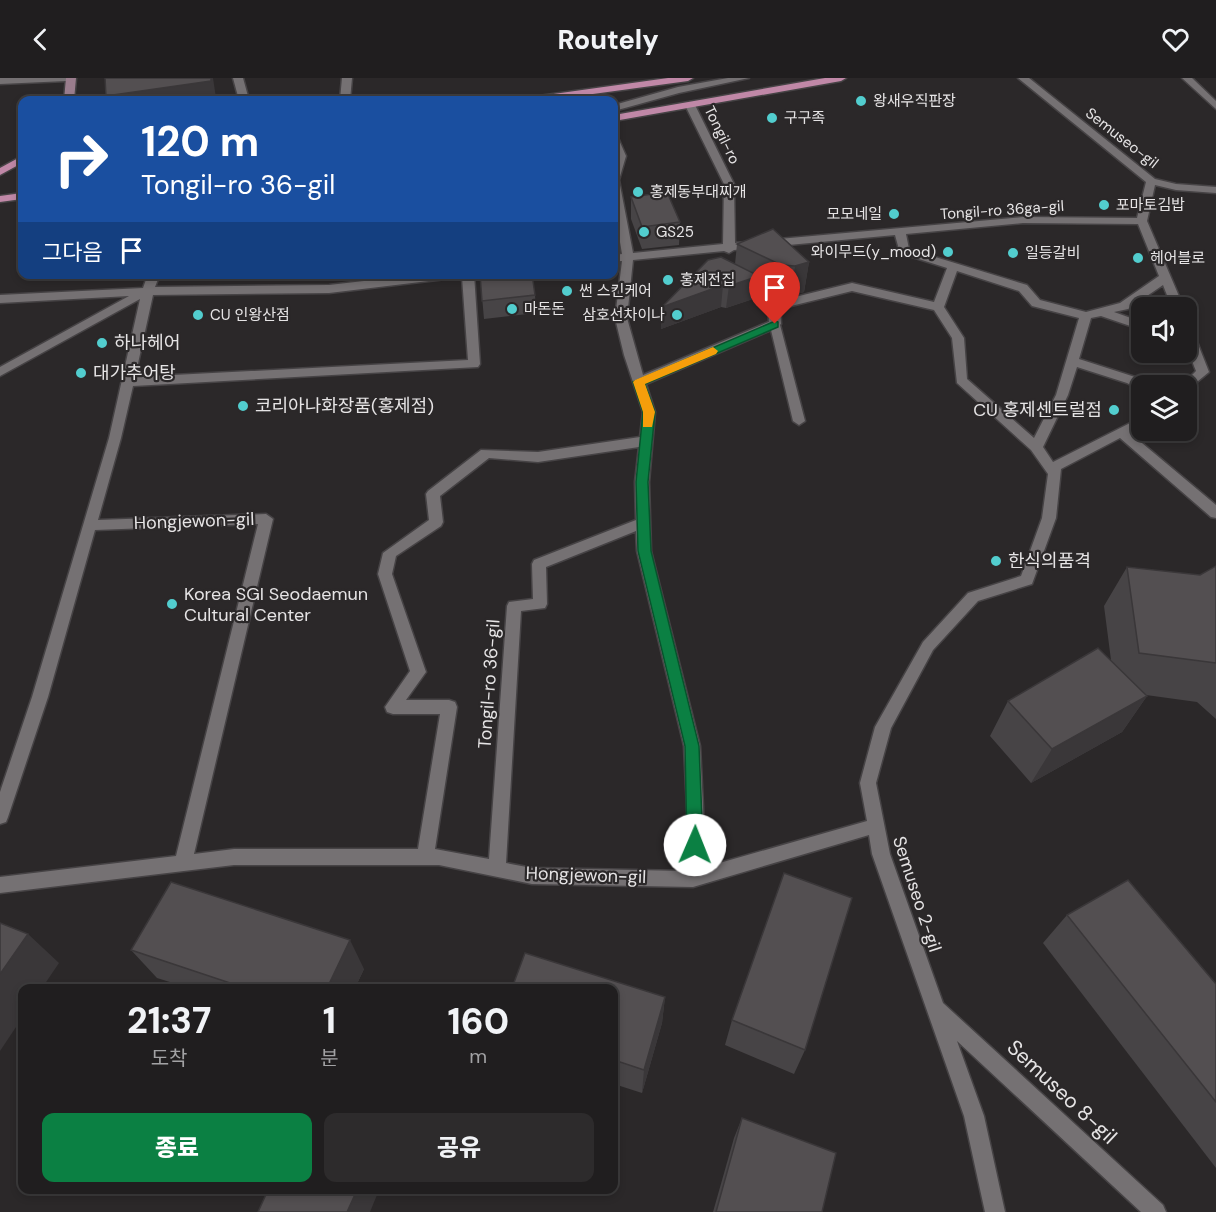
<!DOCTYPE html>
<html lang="ko">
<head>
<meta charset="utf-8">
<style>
  body { margin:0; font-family:"DM Sans","Noto Sans KR",sans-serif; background:#2d2b2c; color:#f1f3f6; height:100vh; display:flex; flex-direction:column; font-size:22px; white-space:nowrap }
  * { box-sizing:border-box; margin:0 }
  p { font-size:20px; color:#a2a2a4 }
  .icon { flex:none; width:33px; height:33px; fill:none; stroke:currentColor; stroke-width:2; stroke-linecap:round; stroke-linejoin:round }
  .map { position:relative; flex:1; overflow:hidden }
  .drawer { position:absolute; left:18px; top:906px; width:600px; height:210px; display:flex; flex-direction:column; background:#201e1f; border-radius:12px; box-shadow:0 3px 9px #0003,0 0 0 2px #3d3c3d }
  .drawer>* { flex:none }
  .banner { position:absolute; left:18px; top:18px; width:600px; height:183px; border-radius:12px; box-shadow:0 3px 9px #0003,0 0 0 2px #3d3c3d; background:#1a4fa0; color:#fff; overflow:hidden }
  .tools { position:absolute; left:1131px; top:219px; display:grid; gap:12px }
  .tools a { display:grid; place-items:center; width:66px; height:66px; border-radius:12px; background:#201e1f; box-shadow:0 3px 9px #0003,0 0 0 2px #3d3c3d; font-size:30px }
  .pin { position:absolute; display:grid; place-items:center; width:51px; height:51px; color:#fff; margin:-62px -26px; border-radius:50% 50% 50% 0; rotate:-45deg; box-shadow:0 0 6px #0007 }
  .pin .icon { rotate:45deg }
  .me { position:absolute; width:66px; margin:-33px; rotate:1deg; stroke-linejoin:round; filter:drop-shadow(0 0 4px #0008) }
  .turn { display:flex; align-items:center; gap:21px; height:126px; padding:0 24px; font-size:27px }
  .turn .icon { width:78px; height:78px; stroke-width:2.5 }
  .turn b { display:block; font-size:42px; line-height:51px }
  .then { display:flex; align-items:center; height:57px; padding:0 24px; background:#0003; gap:12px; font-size:22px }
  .eta { display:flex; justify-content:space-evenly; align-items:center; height:102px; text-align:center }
  .eta b { font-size:36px; font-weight:800; line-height:42px }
  .cta { display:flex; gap:12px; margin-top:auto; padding:12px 24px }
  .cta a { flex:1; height:69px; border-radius:12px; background:#0b8043; color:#fff; font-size:24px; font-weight:800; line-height:69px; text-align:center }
  .cta a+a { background:#2d2b2c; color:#f1f3f6 }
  header { display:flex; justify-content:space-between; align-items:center; height:78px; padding:0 24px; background:#201e1f; font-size:27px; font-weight:800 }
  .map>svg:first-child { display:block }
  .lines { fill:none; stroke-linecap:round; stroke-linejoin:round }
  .lane-casing { stroke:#464345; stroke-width:3 }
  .street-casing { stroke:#464345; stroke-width:3 }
  .secondary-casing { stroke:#464345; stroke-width:3 }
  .primary-casing { stroke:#464345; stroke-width:3 }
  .lane { fill:#757173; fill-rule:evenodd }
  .street { fill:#757173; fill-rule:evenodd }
  .secondary { fill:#9a7d8d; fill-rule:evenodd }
  .primary { fill:#c088a7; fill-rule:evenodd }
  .wall { fill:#474446 }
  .shaded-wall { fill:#3a3739 }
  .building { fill:#534f51; stroke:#3a3739; stroke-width:1.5 }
  .route { fill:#0b8043; stroke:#07532c; stroke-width:1.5 }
  .slow { fill:#f59e0b }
  .poi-dot { fill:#52cdce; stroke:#2b2829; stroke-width:2 }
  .labels { text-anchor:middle; stroke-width:4.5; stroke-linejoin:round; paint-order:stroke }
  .far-poi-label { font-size:15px; fill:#e6e4e5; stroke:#2b2829; text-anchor:start }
  .far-street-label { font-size:15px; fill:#e6e4e5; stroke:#2b2829 }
  .poi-label { font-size:18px; fill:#e6e4e5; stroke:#2b2829; text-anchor:start }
  .street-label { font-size:18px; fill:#e6e4e5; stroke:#2b2829 }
  .near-street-label { font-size:21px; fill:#e6e4e5; stroke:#2b2829 }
</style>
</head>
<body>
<header><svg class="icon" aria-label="back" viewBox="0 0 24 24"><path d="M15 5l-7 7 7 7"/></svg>Routely<svg class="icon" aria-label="heart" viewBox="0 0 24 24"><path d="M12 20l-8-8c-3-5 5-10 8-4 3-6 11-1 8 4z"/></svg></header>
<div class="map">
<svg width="1216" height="1134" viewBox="0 0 1216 1134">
  <rect width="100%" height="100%" fill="#2b2829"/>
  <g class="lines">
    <!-- lane casing -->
    <g class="lane-casing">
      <g id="lane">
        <path d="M728,0H749L679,15L614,33V27L678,9Z"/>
        <path d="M774,219L780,223L781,246L775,250L769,246L768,223Z"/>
      </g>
    </g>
    <!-- street casing -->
    <g class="street-casing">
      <g id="street">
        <path d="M0,0H71L66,3L0,6Z"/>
        <path d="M233,0H243L249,22H239Z"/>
        <path d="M342,0H352L350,22H340Z"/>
        <path d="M1018,0H1029L1155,101L1176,106L1216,109V115L1176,112L1155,107L1147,143L1184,230H1172L1163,207L1128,231L1114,234L1142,244V252L1101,238L1091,240L1079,281L1135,299L1147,308H1142V313L1127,305L1077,289L1068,317L1043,369L1053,384L1142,339V349L1130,355L1216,427V440L1211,439L1120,360L1061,391L1056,440L1032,506L978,523L933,572L891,650L876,705L890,776L943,925L1163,1127L1166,1134H1141L957,963L984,1038L1005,1134H985L964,1038L872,776L869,757L693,809L532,806L439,787H234L0,815V799L176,778L258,446L95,452L48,619L8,739L6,744L0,746V714L32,619L109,360L140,221L0,298V289L129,218L0,225V217L143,210L148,196H160L155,209L329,207L425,196H474L480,286L478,289L133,308L121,360L98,442L266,436L273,441L194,776L234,771H418L440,636H393L387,634L385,629L410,593L378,496L383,475L429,442L426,416L428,413L481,372L538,374L640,359L643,334L624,277L615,240L622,183H614V177L622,176L614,128V86L616,78L614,59L619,62L626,78L619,102L633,175L723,166L724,106L685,27L690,24L695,27L734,106L735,165L1023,139L1137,140L1146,104ZM1023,145L1138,146L1159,198L1120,225L1086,234L1040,222L1027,207L909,171L906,156ZM895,157L900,175L947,190L934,224L852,205L791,220L776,219L743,202H735L733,205L774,227L791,228L852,213L934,232L952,260L957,305L1031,372L1048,396L1042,440L1021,498L968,515L923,564L875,649L860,705L867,743L702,790L704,750L700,668L651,473L649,404L655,334L646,306L771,252L793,343L799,347L805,343L779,243H771L643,297L627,240L633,182L724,173L729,175L734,172ZM957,193L1019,213L1032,228L1079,240L1056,317L1034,360L967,301L964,260L944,229ZM462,199L468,282L135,299L153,217L329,215ZM639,369L635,404L636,442L534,482L532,486L533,521L509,524L507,528L489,781L435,771L457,629L455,624L449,622H406L426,594L392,496L396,478L441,448L443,444L440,418L489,380L538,384ZM636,453L637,473L684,668L688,750L685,793L532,790L506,785L521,533L545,530L547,526L546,489Z"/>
        <path d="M1182,0H1192L1216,23V31Z"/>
        <path d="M1186,247L1192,251L1209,294L1186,313V308H1181L1196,293L1186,268Z"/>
      </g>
    </g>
    <!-- secondary casing -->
    <g class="secondary-casing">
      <path id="secondary" d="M66,0H76L74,22H64Z"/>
    </g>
    <!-- primary casing -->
    <g class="primary-casing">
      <g id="primary">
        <path d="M668,0H693L688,3L549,22H527L532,19Z"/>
        <path d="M825,0H846L841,3L614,43V37Z"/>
        <path d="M22,78V85L0,97V90Z"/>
        <path d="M22,115V121L0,124V118Z"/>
      </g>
    </g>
    <!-- lane -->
    <use href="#lane" class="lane"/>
    <!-- street -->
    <use href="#street" class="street"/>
    <!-- secondary -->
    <use href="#secondary" class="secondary"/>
    <!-- primary -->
    <use href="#primary" class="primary"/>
  </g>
  <!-- wall -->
  <g class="wall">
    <path d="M631,119L680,144L679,167L642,171L631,141Z"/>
    <path d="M737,166L809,184L804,214L791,218L777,217L758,208L756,220L726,230L721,229L661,251L662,229L735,186Z"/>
    <path d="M480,196L535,217L536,235L484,241Z"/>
    <path d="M1216,488V641L1197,624L1146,617L1147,618L1122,654L1031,705L990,658L1008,623L1111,582L1104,528L1127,489L1200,497Z"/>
    <path d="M1067,837L1216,906V1090L1043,865Z"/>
    <path d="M131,872L364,891L355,910H189L157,900Z"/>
    <path d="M614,910L665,919L662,945L642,1015L614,1006Z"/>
    <path d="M732,942L805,972L794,996L725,967Z"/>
    <path d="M742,1040L822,1134H713L734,1060Z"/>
  </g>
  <!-- shaded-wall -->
  <g class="shaded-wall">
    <path d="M213,0L216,20L198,22H107L106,18Z"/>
    <path d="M809,184L804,214L791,218L795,188Z"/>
    <path d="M759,198L756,220L726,230L729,208Z"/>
    <path d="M723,207L721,229L661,251L662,229Z"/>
    <path d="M1147,618L1122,654L1031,705L1052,671Z"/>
    <path d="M28,856L59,885L42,910H22V940L0,973V896Z"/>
    <path d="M350,862L364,891L355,910H332L329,906Z"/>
    <path d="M665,919L662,945L642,1015L644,992Z"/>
    <path d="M357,1112H379L370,1134H347Z"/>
  </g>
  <!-- building -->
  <g class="building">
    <path d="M105,0H211V3L106,18Z"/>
    <path d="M667,114L680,144L642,149L631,119Z"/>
    <path d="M773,151L809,184L795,188L781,187L737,166Z"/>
    <path d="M721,179L759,198L729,208L723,207L662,229L708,182Z"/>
    <path d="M480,196H532L535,217L482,223Z"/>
    <path d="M1216,488V585L1139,575L1127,489L1200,497Z"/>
    <path d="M1098,570L1147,618L1052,671L1008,623Z"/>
    <path d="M784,795L852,820L805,972L732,942Z"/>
    <path d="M1128,802L1216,906V1024L1067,837Z"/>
    <path d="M171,804L350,862L329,906L341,910H245L131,872Z"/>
    <path d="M0,845L28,856L0,896Z"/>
    <path d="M525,875L665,919L644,992L614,982V910H512Z"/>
    <path d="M742,1040L836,1075L822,1134H716Z"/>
    <path d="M268,1112H357L347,1134H258Z"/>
  </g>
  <!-- route -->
  <path class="route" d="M775,243L778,244V249L645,306L655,334L648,404L651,473L699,668L703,767L700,772L695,774L689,772L687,767L685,668L638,473L636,404L643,334L633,304Z"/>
  <!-- slow -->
  <path class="slow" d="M713,269L718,273L716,276L645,306L655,334L652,349H643V334L633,304L635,302Z"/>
  <!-- markers -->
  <g class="poi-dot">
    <circle cx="861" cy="23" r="6"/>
    <circle cx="772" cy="40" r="6"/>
    <circle cx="638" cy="114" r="6"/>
    <circle cx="1104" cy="127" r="6"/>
    <circle cx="894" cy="136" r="6"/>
    <circle cx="644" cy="154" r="6"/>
    <circle cx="948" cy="174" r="6"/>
    <circle cx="1013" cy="175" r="6"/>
    <circle cx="1138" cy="180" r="6"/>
    <circle cx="668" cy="202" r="6"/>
    <circle cx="567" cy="213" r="6"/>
    <circle cx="512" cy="231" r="6"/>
    <circle cx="198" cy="237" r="6"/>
    <circle cx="677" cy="237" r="6"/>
    <circle cx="102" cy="265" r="6"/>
    <circle cx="81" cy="295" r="6"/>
    <circle cx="243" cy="328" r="6"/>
    <circle cx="1114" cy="332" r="6"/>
    <circle cx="996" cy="483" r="6"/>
    <circle cx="172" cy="526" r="6"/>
  </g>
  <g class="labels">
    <!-- far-poi labels -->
    <g class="far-poi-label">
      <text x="873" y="28">왕새우직판장</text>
      <text x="784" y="45">구구족</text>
      <text x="650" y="119">홍제동부대찌개</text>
      <text x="1116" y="132">포마토김밥</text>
      <text x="882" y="141" text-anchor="end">모모네일</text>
      <text x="656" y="159">GS25</text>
      <text x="936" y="179" text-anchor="end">와이무드(y_mood)</text>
      <text x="1025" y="180">일등갈비</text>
      <text x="1150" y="185">헤어블로</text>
      <text x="680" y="207">홍제전집</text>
      <text x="579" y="218">썬 스킨케어</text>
      <text x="524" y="236">마돈돈</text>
      <text x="210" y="242">CU 인왕산점</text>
      <text x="665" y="242" text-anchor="end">삼호선차이나</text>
    </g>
    <!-- far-street labels -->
    <g class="far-street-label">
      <text transform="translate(722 57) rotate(64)" y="5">Tongil-ro</text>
      <text transform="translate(1122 60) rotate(38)" y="5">Semuseo-gil</text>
      <text transform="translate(1002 132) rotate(-4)" y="5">Tongil-ro 36ga-gil</text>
    </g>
    <!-- poi labels -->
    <g class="poi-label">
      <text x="114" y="271">하나헤어</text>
      <text x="93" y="301">대가추어탕</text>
      <text x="255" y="334">코리아나화장품(홍제점)</text>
      <text x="1102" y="338" text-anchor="end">CU 홍제센트럴점</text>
      <text x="1008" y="489">한식의품격</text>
      <text x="184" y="522">Korea SGI Seodaemun<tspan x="184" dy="21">Cultural Center</tspan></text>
    </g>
    <!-- street labels -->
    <g class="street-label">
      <text transform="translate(194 443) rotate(-2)" y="6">Hongjewon-gil</text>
      <text transform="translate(489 606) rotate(-86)" y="6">Tongil-ro 36-gil</text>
      <text transform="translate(586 797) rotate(2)" y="6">Hongjewon-gil</text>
      <text transform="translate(917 816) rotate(72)" y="6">Semuseo 2-gil</text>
    </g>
    <!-- near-street labels -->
    <g class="near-street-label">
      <text transform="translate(1062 1014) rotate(43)" y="7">Semuseo 8-gil</text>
    </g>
  </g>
</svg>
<div class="tools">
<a><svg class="icon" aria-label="sound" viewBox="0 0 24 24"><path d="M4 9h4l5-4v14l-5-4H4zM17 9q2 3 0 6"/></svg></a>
<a><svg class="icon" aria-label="layers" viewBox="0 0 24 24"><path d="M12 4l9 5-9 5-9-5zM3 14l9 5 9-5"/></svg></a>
</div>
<div class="pin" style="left:775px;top:246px;background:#d93025"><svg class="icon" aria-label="arrive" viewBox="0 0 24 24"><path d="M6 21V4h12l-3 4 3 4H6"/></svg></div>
<svg class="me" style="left:695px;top:767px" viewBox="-20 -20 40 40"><circle r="19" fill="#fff"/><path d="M0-13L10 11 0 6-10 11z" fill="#0b8043"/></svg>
<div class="banner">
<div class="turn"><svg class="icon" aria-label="right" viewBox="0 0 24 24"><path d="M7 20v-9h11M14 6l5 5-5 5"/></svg><div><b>120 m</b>Tongil-ro 36-gil</div></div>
<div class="then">그다음<svg class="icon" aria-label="arrive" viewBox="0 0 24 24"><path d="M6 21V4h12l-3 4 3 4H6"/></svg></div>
</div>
<section class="drawer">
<div class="eta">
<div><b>21:37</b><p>도착</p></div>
<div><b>1</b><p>분</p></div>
<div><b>160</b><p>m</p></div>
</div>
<div class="cta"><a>종료</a><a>공유</a></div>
</section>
</div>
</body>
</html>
